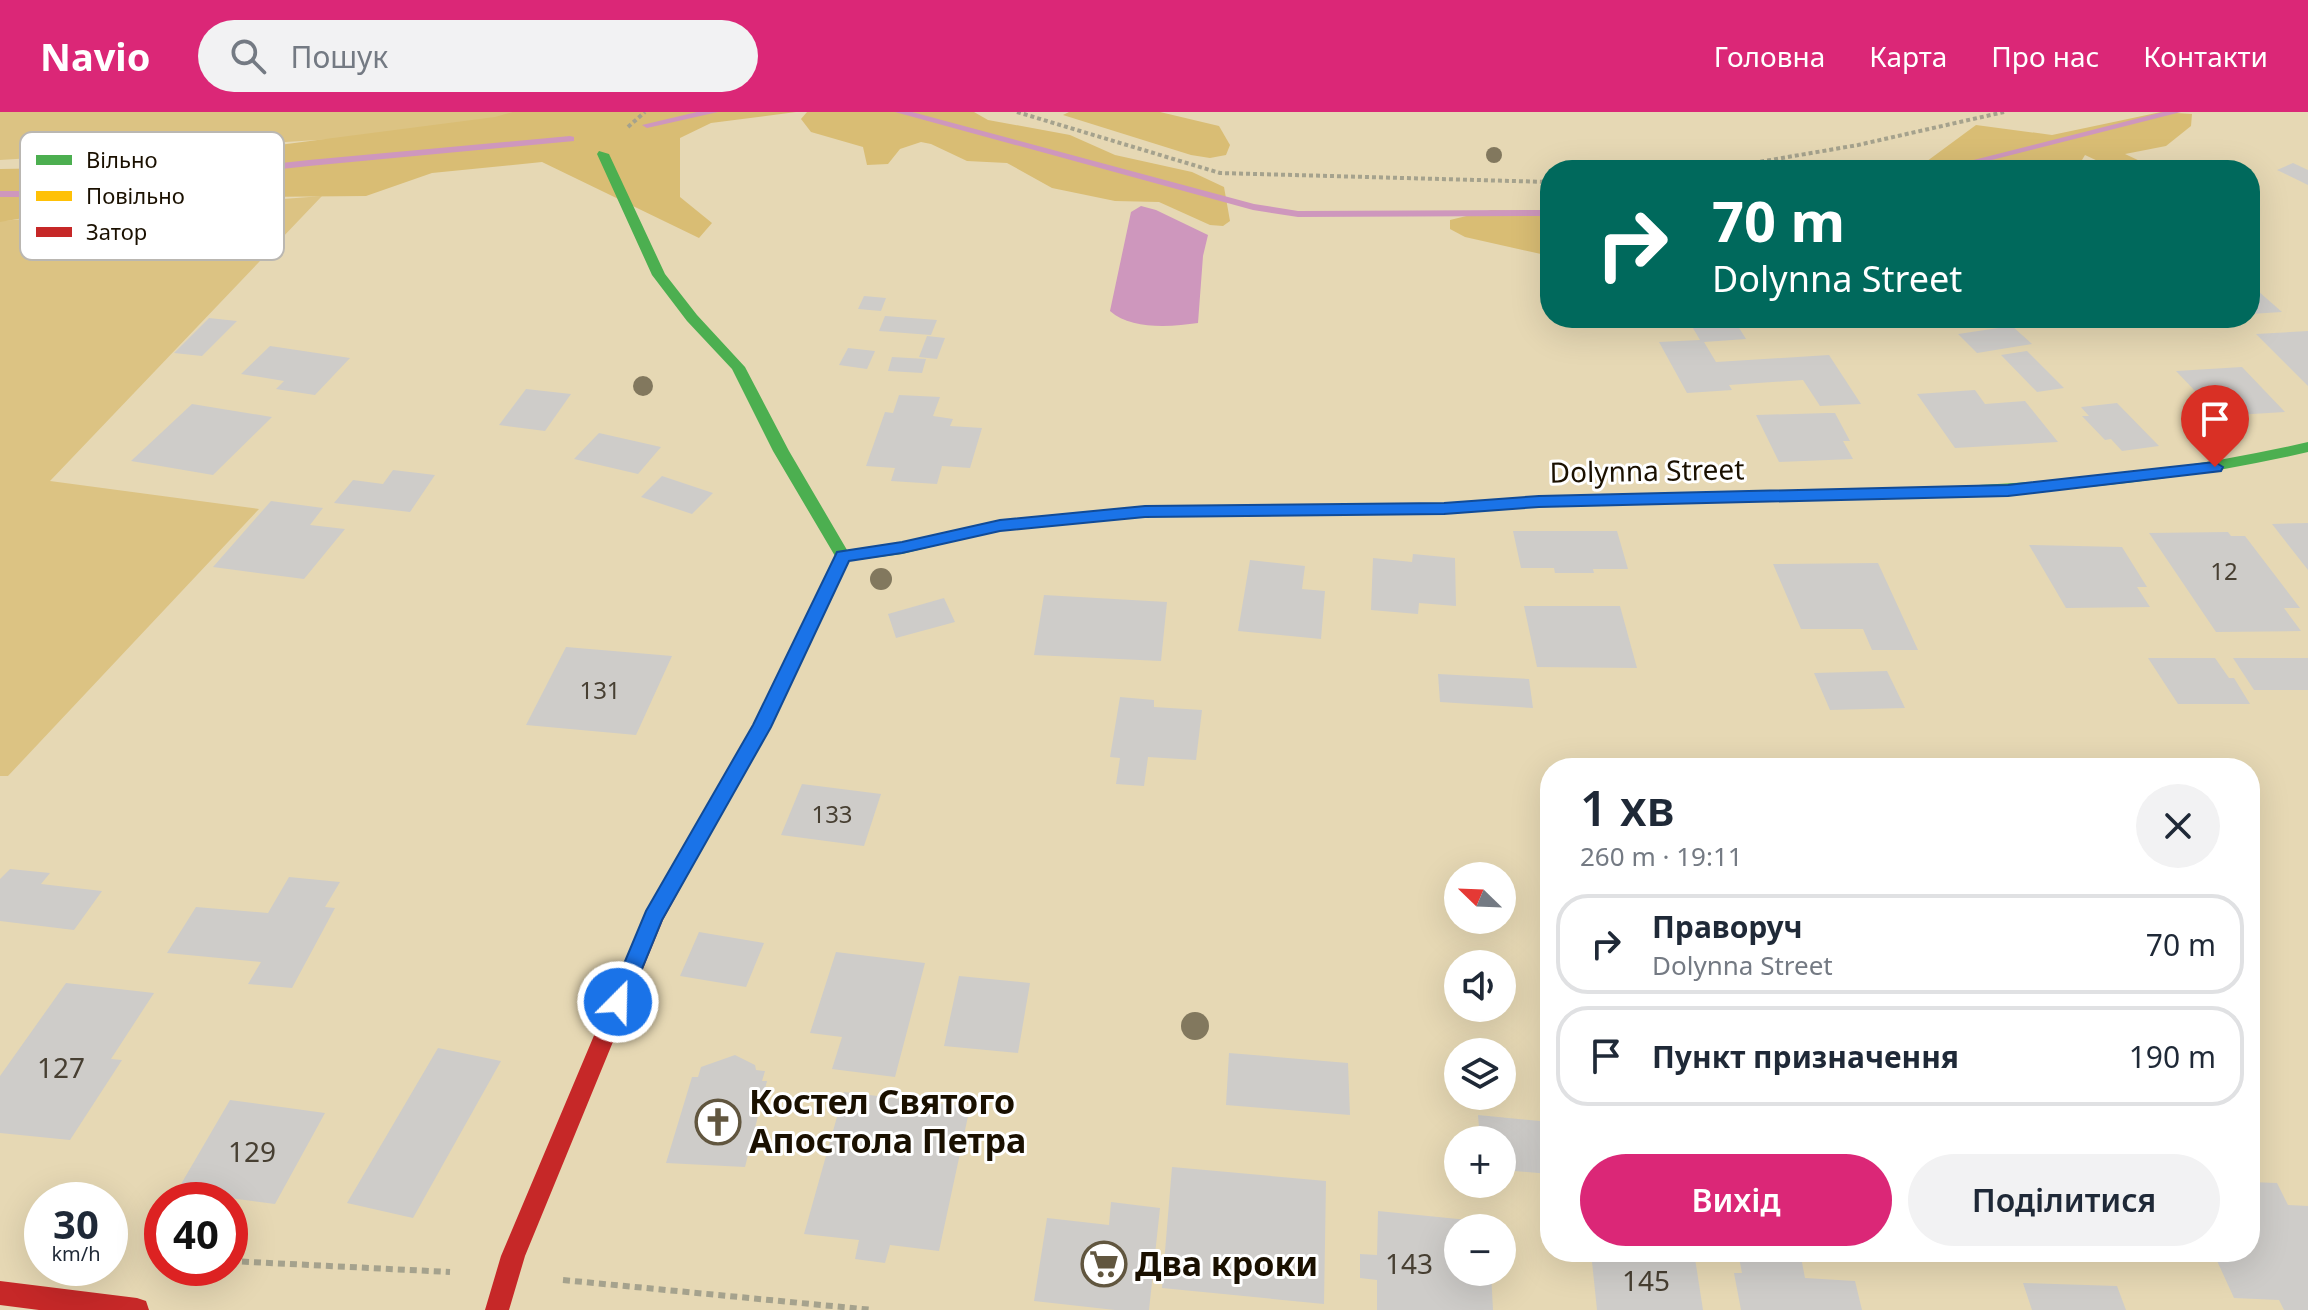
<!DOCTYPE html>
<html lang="uk">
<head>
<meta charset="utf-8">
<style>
  body { margin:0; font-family:"Noto Sans",sans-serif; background:#f2f2f3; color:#1f2937; height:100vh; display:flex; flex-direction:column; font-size:30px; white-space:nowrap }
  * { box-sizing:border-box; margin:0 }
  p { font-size:26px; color:#747a83 }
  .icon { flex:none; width:44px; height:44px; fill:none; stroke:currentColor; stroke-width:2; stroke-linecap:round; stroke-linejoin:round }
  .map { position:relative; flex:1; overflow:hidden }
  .panel { position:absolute; left:1540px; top:646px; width:720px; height:504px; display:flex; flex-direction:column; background:#fff; border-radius:32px; box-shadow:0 8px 32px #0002 }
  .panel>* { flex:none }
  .top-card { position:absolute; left:1540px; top:48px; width:720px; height:168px; border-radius:32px; box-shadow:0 8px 32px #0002; background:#00695c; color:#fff; overflow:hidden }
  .needle { width:52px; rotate:293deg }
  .controls { position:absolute; left:1444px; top:750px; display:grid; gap:16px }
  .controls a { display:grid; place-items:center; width:72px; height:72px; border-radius:50%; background:#fff; box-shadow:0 8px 32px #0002; font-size:40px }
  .speed { position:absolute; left:24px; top:1070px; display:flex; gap:16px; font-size:40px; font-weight:700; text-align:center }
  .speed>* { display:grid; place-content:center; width:104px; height:104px; border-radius:50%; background:#fff; box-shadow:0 8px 32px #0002; line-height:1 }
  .speed small { font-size:20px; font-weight:400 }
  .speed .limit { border:12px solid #d22; background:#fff; color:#111 }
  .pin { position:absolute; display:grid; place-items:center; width:68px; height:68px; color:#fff; margin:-82px -34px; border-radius:50% 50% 50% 0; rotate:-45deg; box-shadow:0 0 8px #0007 }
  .pin .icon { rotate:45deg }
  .me { position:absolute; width:88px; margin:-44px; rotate:23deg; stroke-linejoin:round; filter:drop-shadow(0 0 6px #0008) }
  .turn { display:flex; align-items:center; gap:28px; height:168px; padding:0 40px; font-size:36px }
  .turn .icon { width:104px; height:104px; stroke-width:2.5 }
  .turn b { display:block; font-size:56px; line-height:68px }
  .round { display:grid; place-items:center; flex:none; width:84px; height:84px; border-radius:42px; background:#f2f2f3 }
  .overview { display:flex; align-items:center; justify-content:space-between; height:136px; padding:0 40px }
  h1 { font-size:48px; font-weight:600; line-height:60px }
  .action { display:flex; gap:16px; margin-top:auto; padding:16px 40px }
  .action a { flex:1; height:92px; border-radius:48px; background:#db2777; color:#fff; font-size:32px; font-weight:600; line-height:92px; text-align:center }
  .action a+a { background:#f2f2f3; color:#1f2937 }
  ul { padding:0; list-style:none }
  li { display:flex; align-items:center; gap:24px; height:100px; margin:0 16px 12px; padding:0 24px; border:4px solid #e0e1e3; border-radius:32px }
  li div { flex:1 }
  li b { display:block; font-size:30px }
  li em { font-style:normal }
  header { display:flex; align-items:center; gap:48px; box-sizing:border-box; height:112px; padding:0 40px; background:#db2777; color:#fff }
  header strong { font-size:38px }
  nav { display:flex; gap:44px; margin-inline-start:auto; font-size:28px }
  .search { width:560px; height:72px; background:#f2f2f3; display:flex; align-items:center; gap:20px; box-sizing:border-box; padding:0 28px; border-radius:44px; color:#747a83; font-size:30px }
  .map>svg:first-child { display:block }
  .green { fill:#dcc383 }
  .forest { fill:#d9bd74 }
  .water { fill:#ce97bd }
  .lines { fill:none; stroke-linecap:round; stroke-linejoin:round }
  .stream { fill:#ce97bd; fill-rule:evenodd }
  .building { fill:#ceccc9 }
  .path-far1 { stroke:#a5a28d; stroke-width:4; stroke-dasharray:4 3; stroke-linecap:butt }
  .path { stroke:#a5a28d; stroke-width:6; stroke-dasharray:7 5; stroke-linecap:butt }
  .fast { fill:#4caf50; fill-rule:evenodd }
  .slow { fill:#ffc107; fill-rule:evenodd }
  .jam { fill:#c62828; fill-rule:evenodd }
  .tree { fill:#82785e }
  .route { fill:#1a73e8; stroke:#114b97; stroke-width:2 }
  .labels { text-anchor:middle; stroke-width:6; stroke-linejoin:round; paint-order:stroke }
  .number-label { font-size:24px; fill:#473f32 }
  .street-label { font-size:28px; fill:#1a1000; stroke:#fff }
  .near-number-label { font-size:28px; fill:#473f32 }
  .near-poi-label { font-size:34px; font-weight:bold; fill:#1a1000; stroke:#fff; text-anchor:start }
  .key { fill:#fff; stroke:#bab7b2; stroke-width:2 }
  .key-label { font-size:22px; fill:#1a1000 }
</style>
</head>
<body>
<header>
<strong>Navio</strong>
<div class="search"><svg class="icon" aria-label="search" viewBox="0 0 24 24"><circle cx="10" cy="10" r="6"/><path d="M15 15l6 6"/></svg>Пошук</div>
<nav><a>Головна</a><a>Карта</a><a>Про нас</a><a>Контакти</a></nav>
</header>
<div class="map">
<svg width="2308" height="1198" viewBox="0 0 2308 1198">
  <rect width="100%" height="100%" fill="#e6d8b4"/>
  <!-- green -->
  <g class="green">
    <path d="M0,0H594L585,11L0,48Z"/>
    <path d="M322,84L50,369L259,397L8,664H0V109Z"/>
  </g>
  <!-- forest -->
  <g class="forest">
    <path d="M513,0H796L711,11L680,26V85L712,111L699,126L542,50L432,61L366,84L141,86L0,110V57L62,56L138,39H232L495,5Z"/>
    <path d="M807,0H974L988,8L1070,23L1115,43L1192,60L1224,75L1230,109L1223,114L1210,113L1159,90L1115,89L1052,76L1007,51L967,49L931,32L921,30L900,37L888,52L867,53L863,35L811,20L801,7Z"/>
    <path d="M1069,0H1160L1219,14L1230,33L1226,43L1210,46L1191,43L1063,3Z"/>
    <path d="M2161,0L2192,2L2191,14L2166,34L2125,42L2159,58H2117L2085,43L2076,58H1915L1976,13L2052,23Z"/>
    <path d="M1491,98L1550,100V144L1465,125L1450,117V108Z"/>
  </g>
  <!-- water -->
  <path class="water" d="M1141,94L1156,98L1208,123L1203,144L1198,211C1171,215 1131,218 1110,199L1131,100Z"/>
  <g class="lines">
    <!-- stream -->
    <g class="stream">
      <path d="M697,0H718L647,16L642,13Z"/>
      <path d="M895,0H912L1254,92L1298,99L1550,98V104L1298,105L1253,98Z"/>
      <path d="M2163,0H2181L1952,58H1934Z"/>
      <path d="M570,24L574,25V29L309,54L29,85H0V79H29L309,48Z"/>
    </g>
  </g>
  <!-- building -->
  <g class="building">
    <path d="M2293,51L2308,58V73L2277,58Z"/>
    <path d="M2250,172L2282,200L2250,202Z"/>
    <path d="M864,184L886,186L881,199L858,197Z"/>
    <path d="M885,204L937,208L931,223L879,219Z"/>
    <path d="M209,206L237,209L202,244L174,241Z"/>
    <path d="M1687,206H1733L1746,227L1704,230L1716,250L1829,243L1861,292L1820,294L1803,268L1729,273L1732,278L1687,281L1659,230L1700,228Z"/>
    <path d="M2128,206H2201L2206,211L2137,216Z"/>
    <path d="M2012,214L2032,232L1977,241L1958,222Z"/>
    <path d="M2308,219V274L2256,222Z"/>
    <path d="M927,224L945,226L937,247L919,245Z"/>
    <path d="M270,234L350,246L315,283L276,277L284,269L241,262Z"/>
    <path d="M848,236L875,239L867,257L839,253Z"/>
    <path d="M2027,239L2064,276L2037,280L2001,243Z"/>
    <path d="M892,245L926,247L922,261L888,259Z"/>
    <path d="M2242,255L2285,300L2219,304L2176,259Z"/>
    <path d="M526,277L571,282L545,319L499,313Z"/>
    <path d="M1975,278L1985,292L2025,289L2058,330L1955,336L1917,282Z"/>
    <path d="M899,283L940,285L933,304L953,307L950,314L982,316L970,356L942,354L937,372L891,369L895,356L866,354L885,300L893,301Z"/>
    <path d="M2117,291L2159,334L2122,339L2111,327L2105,328L2082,304H2089L2081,295Z"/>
    <path d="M192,292L272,305L213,363L131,349Z"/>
    <path d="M1828,301H1835L1850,329H1843L1853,347L1779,350L1756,303Z"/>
    <path d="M599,321L661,335L638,362L574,347Z"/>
    <path d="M393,358L435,363L410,400L334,391L353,368L383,372Z"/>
    <path d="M662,364L713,381L692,402L641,385Z"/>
    <path d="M271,389L323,396L310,413L345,417L304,467L213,455Z"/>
    <path d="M2308,411V458L2272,412Z"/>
    <path d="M1513,419H1617L1628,457H1593L1594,461H1555L1554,456H1521Z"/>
    <path d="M2228,420L2231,424H2245L2300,496H2284L2301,519L2216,520L2149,421Z"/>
    <path d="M2029,433L2122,435L2147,475H2137L2150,495L2066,496Z"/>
    <path d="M1413,442L1455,446L1456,494L1419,491L1418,502L1371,498L1373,446L1412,450Z"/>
    <path d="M1250,448L1305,454L1302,477L1325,479L1321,527L1238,519Z"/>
    <path d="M1878,451L1918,538H1872L1863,517H1801L1773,452Z"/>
    <path d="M1044,483L1167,490L1161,549L1034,543Z"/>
    <path d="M944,486L955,510L896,526L888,502Z"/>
    <path d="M1524,494H1620L1637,556L1537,555Z"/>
    <path d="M566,535L672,544L636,623L526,613Z"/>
    <path d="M2148,546H2215L2229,566H2234L2250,592H2178Z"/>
    <path d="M2233,546H2308V578H2254Z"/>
    <path d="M1887,559L1905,596L1830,598L1814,561Z"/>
    <path d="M1438,562L1529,567L1533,596L1440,590Z"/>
    <path d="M1120,585L1154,588V595L1202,598L1196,648L1148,645L1144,674L1116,672L1120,646L1110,645Z"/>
    <path d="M802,672L881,682L864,734L781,723Z"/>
    <path d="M10,757L50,761L41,772L102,779L74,818L0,809V767Z"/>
    <path d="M289,765L340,770L325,795L335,796L292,876L248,872L261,850L167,841L196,795L268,801Z"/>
    <path d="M699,820L764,831L746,875L680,864Z"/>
    <path d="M836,840L925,851L895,965L832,957L842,925L810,921Z"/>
    <path d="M959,864L1030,871L1018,941L944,934Z"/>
    <path d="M66,871L154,881L111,947L122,948L70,1028L0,1021V964Z"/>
    <path d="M438,936L501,949L413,1106L347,1091Z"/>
    <path d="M1229,941L1348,951L1350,1003L1226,993Z"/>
    <path d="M735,943L755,953L756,958L765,959L762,969H767L745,1055L666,1051L692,965H698L701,955Z"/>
    <path d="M844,980L970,995L939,1139L890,1133L885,1151L855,1147L859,1128L804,1122Z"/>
    <path d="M230,988L325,1001L275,1092L177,1079Z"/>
    <path d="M1478,1003L1550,1010V1062L1502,1058V1028H1480Z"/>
    <path d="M1172,1055L1326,1069L1324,1192L1162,1176Z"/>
    <path d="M2250,1070L2277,1071L2288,1093L2308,1094V1198H2284L2279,1188L2234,1186L2213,1140H2250Z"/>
    <path d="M1111,1090L1160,1096L1149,1198H1115L1034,1189L1047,1106L1109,1113Z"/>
    <path d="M1378,1099L1488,1110L1489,1116H1458V1160H1491L1493,1198H1377V1168L1360,1166V1142L1377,1143Z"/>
    <path d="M1591,1140H1694L1703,1198H1597Z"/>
    <path d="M1738,1140H1800L1805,1166L1855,1169L1862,1198H1741L1734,1161H1742Z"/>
    <path d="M2023,1171L2117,1174L2126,1198H2032Z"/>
  </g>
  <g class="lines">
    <!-- path-far1 -->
    <g class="path-far1">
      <path d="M1017,0L1220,61L1550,70"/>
      <path d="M628,15L645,0"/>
      <path d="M1712,58L1858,33L2004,0"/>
    </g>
    <!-- path -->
    <g class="path">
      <path d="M230,1149L450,1160"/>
      <path d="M563,1168L873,1198"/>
    </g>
    <!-- fast -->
    <g class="fast">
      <path d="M599,39L609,42L665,162L697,203L745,255L789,339L847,438L902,430L1000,408L1145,395L1370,392L1378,397L1370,402L1145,405L1000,418L902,442L849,449L770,615L727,693H713L711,688L753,613L835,444L773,339L732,257L687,209L652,163L597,42Z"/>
      <path d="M2308,330V340C2175,371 2041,382 1905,386L1897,381L1905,376C2041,372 2175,361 2308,330Z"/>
    </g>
    <!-- slow -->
    <path class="slow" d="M1905,376L1913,381L1911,385L1539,394L1444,401L1370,402L1362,397L1370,392L1444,391L1539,384Z"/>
    <!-- jam -->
    <g class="jam">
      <path d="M720,680L727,683L729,688L663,808L525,1144L509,1198H485L501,1144L644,805L713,683Z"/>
      <path d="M0,1169L137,1186L146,1189L149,1198H39L0,1193Z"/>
    </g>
  </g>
  <!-- trees -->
  <g class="tree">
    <circle cx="1494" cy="43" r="8"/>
    <circle cx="643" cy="274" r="10"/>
    <circle cx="881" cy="467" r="11"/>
    <circle cx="1195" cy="914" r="14"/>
  </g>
  <!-- route -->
  <path class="route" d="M2215,350L2223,355L2221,359L2008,384L1539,395L1444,402L1145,405L1000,419L902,441L849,449L771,615L662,808L626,896L618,899L611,896L608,890L646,799L753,613L837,440L902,430L1000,408L1145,394L1444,391L1539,384L2008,373Z"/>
  <!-- icons -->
  <defs>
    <g id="church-ring" transform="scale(2.3)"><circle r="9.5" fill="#fff" stroke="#61563f" stroke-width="1.5"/><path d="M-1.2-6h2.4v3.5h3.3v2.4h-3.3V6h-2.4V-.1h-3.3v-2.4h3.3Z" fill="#61563f"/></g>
    <g id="supermarket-ring" transform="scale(2.3)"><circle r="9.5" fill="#fff" stroke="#61563f" stroke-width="1.5"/><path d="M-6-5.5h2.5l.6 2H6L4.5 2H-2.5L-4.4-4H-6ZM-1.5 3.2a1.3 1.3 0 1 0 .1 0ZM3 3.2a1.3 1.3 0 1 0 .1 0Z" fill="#61563f"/></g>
  </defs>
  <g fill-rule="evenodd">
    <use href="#church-ring" x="718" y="1010"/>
    <use href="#supermarket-ring" x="1104" y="1152"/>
  </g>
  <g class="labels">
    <!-- number labels -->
    <g class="number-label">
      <text x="2224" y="468">12</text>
      <text x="600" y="587">131</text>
      <text x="832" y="711">133</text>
    </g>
    <!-- street labels -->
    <g class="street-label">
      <text transform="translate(1647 359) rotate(-1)" y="10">Dolynna Street</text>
    </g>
    <!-- near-number labels -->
    <g class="near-number-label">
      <text x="61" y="966">127</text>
      <text x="252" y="1050">129</text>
      <text x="1409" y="1162">143</text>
      <text x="1646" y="1179">145</text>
    </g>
    <!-- near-poi labels -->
    <g class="near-poi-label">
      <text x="749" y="1002">Костел Святого<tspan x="749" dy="39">Апостола Петра</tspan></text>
      <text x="1135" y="1164">Два кроки</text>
    </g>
  </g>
  <!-- legend -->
  <rect x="20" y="20" width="264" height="128" rx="12" class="key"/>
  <rect x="36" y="43" width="36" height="10" fill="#4caf50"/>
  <rect x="36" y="79" width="36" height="10" fill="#ffc107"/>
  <rect x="36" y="115" width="36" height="10" fill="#c62828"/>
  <g class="key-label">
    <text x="86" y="56">Вільно</text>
    <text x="86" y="92">Повільно</text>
    <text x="86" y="128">Затор</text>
  </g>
</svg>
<div class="controls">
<a><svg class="needle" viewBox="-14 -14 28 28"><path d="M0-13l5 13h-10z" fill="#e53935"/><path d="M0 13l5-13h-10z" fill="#747a83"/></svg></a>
<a><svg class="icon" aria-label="sound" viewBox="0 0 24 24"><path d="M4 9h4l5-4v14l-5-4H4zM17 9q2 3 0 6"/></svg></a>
<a><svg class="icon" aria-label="layers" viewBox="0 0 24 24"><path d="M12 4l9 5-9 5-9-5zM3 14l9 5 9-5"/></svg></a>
<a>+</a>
<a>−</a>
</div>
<div class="speed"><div>30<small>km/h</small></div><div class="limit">40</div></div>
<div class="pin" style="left:2215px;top:355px;background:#d93025"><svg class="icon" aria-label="arrive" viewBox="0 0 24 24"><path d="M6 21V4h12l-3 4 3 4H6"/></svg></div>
<svg class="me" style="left:618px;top:890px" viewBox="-20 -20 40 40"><circle r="17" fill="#1a73e8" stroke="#fff" stroke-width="3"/><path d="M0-11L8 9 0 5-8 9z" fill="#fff"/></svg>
<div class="top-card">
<div class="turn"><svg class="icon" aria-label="right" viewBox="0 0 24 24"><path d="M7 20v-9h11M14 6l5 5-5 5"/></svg><div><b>70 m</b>Dolynna Street</div></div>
</div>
<section class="panel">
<div class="overview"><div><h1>1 хв</h1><p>260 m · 19:11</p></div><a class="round"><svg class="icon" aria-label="close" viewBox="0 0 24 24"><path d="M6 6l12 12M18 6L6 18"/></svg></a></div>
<ul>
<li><svg class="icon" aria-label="right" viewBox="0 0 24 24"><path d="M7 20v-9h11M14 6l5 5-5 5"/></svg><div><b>Праворуч</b><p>Dolynna Street</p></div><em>70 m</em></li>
<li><svg class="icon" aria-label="arrive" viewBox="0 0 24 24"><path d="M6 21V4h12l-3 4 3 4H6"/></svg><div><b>Пункт призначення</b></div><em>190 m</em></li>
</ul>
<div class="action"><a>Вихід</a><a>Поділитися</a></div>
</section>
</div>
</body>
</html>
